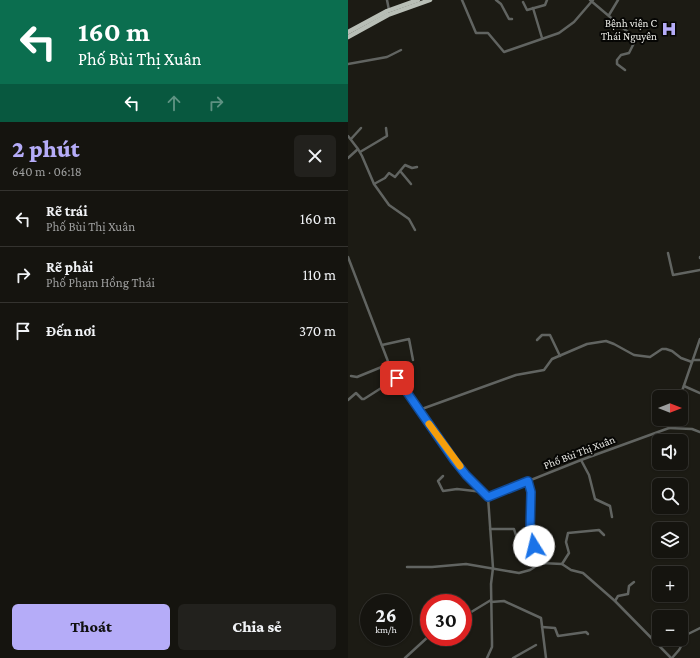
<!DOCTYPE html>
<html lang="vi">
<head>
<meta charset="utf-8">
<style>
  body { margin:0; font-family:"Crimson Pro",serif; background:#22211d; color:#f1f3f6; height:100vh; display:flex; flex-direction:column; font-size:15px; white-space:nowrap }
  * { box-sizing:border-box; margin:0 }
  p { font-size:13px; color:#9d9e9e }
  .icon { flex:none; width:22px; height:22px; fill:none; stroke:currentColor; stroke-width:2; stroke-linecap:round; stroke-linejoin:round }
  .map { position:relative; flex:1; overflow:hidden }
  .side { display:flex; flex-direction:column; background:#15140f; width:348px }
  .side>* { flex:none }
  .top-card { background:#0b6e4f; color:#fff; overflow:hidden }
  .needle { width:26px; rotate:90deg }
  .buttons { position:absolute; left:304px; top:390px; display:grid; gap:8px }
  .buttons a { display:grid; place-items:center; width:36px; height:36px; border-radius:6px; background:#15140f; box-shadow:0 1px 3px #0004,0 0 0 1px #34332f; font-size:20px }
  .speed { position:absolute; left:12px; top:594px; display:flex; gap:8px; font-size:20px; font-weight:700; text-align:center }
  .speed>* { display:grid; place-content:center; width:52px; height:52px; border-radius:50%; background:#15140f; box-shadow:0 1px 3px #0004,0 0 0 1px #34332f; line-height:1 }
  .speed small { font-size:10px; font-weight:400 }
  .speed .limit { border:6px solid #d22; background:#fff; color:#111 }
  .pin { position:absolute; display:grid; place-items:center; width:34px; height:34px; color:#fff; margin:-17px; border-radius:8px; box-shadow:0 2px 6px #0006 }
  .me { position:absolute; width:44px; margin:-22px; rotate:351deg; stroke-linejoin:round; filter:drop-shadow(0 0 3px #0008) }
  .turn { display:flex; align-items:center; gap:14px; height:84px; padding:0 12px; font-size:18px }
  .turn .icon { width:52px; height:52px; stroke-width:2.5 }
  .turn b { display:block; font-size:28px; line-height:34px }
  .lanes { display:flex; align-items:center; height:38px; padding:0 12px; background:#0003; justify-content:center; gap:20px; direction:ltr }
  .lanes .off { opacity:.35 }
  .round { display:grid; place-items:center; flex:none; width:42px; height:42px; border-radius:6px; background:#22211d }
  .head { display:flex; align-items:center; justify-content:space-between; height:68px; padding:0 12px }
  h1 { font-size:24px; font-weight:800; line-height:30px; color:#b5acf8 }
  .primary-button { display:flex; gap:8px; margin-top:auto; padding:8px 12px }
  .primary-button a { flex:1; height:46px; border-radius:6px; background:#b5acf8; color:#111; font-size:16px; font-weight:800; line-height:46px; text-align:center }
  .primary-button a+a { background:#22211d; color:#f1f3f6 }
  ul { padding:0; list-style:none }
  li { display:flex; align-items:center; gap:12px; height:56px; padding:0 12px; border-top:1px solid #34332f }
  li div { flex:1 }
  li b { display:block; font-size:15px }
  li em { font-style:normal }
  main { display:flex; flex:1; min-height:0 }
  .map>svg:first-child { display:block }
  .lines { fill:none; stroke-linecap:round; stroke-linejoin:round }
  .minor { stroke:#616461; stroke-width:2.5 }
  .trunk { stroke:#b8beb6; stroke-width:4.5 }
  .route-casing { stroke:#114b97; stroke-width:10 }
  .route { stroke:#1a73e8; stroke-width:7 }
  .slow { stroke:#f59e0b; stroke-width:7 }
  .labels { text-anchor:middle; stroke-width:4; stroke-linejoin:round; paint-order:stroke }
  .poi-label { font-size:11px; fill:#edede8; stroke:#060604; text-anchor:end }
  .street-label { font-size:11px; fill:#edede8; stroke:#060604 }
</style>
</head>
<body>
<main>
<section class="side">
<div class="top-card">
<div class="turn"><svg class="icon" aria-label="left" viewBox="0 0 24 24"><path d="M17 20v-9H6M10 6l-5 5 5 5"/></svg><div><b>160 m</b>Phố Bùi Thị Xuân</div></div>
<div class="lanes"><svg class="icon" aria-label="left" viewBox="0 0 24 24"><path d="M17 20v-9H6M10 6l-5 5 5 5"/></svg><svg class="icon off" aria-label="ahead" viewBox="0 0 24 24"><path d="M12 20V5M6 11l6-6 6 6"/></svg><svg class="icon off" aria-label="right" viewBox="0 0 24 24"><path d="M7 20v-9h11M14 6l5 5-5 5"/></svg></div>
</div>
<div class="head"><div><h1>2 phút</h1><p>640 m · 06:18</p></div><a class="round"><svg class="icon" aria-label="close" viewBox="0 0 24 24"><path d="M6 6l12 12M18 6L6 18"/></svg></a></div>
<ul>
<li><svg class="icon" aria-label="left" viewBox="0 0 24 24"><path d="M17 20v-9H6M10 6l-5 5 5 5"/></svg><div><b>Rẽ trái</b><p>Phố Bùi Thị Xuân</p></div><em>160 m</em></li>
<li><svg class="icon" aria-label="right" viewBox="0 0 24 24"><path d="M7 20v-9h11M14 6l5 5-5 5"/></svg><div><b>Rẽ phải</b><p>Phố Phạm Hồng Thái</p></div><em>110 m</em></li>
<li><svg class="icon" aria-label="arrive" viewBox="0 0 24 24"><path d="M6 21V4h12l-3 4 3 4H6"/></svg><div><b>Đến nơi</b></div><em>370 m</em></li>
</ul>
<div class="primary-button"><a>Thoát</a><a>Chia sẻ</a></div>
</section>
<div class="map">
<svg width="352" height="658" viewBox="0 0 352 658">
  <rect width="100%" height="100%" fill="#1c1b14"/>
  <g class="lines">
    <!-- minor -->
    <g class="minor">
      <path d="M39,0L41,10"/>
      <path d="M114,0L128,33H140L156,52L211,33L226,22L245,0"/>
      <path d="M148,0L153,4L161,19H164"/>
      <path d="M242,0L288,39L281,53L273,55L269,60V64L277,70"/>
      <path d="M175,2L179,10L197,5L199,0"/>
      <path d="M185,8L194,38"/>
      <path d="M261,15L270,0"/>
      <path d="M0,64L39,57L53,50"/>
      <path d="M0,136L10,149L0,158"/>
      <path d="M3,139L13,128"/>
      <path d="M10,149L14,156L26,184L41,205L61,219L67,230"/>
      <path d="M12,152L39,136L38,128"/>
      <path d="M53,172L63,184"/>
      <path d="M26,184L37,178L41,173L47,177L57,165L64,168L69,167"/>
      <path d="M320,253L325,275L352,270"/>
      <path d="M0,257L41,364L49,378L106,460L118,475L140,497"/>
      <path d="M352,257V258"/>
      <path d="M189,340L194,335H202L212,356"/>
      <path d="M34,345L61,339L65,360"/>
      <path d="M345,360H352"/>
      <path d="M3,376L9,377L41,364"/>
      <path d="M336,386L352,393"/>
      <path d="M332,397L352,339"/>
      <path d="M0,400L8,393L14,399H16L49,378"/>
      <path d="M71,410L168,375L196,370L204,359L239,344L258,341L266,344L286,355L302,357L314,349H318L324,351L333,358L344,362"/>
      <path d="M321,428L344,429L352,432"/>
      <path d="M233,460L241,475L247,499L262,506L264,517"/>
      <path d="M95,476L90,481L95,491L109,489L135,492"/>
      <path d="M180,481C184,496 182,512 182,528C182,539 186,553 190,564"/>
      <path d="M140,497L233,460L321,428L324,419"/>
      <path d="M142,529H166L171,545"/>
      <path d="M214,564L221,553L218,542L220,533L251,530L256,535"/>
      <path d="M59,567H84L118,564L171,573L182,570L193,563L214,564L223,570L235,573L267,601L323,658"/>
      <path d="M267,601L270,596L280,594L281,586L286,582"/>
      <path d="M143,602L156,601L193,618L198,658"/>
      <path d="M115,617L143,600"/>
      <path d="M194,627L207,628L210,636L238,632L240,634"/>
      <path d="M57,658L81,636"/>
      <path d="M139,658L144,647V642L143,584L145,568L140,497"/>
      <path d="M165,658L188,645"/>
      <path d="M324,658L331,650L340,634L352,628"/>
    </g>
    <!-- trunk -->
    <g class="trunk">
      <path d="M0,32L39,11L70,0"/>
      <path d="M0,37L40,15L82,0"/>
    </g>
  </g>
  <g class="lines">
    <!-- route casing -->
    <g class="route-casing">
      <path id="route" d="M49,378L106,460L118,475L140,497L180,481L183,492L182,532L186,546"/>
    </g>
    <!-- route -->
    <use href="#route" class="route"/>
    <!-- slow -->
    <path class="slow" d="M81,424L112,466"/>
  </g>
  <!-- icons -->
  <defs>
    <g id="hospital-bare" transform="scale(1.2)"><path d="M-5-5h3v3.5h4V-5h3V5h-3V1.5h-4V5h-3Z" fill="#b5acf8" stroke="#060604" stroke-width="2.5" paint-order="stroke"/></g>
  </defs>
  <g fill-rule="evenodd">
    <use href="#hospital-bare" x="321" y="29"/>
  </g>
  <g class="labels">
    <!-- poi labels -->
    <g class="poi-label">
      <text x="309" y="27">Bệnh viện C<tspan x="309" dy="13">Thái Nguyên</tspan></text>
    </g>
    <!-- street labels -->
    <g class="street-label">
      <text transform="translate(231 452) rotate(-21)" y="4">Phố Bùi Thị Xuân</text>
    </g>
  </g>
</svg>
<div class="buttons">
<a><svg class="needle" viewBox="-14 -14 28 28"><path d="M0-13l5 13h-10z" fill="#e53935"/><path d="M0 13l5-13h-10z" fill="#9d9e9e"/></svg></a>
<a><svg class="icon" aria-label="sound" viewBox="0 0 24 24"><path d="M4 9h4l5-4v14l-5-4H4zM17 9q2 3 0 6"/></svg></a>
<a><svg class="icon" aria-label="search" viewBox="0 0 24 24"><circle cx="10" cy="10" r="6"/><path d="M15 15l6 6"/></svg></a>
<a><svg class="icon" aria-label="layers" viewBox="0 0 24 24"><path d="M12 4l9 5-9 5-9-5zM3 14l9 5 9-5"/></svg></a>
<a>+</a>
<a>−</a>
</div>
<div class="speed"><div>26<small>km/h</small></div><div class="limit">30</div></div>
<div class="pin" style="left:49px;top:378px;background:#d93025"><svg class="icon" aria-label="arrive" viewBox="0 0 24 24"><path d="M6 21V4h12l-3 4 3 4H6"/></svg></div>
<svg class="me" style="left:186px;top:546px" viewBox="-20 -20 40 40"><circle r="19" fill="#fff"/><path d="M0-13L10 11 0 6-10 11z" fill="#1a73e8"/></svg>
</div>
</main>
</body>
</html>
